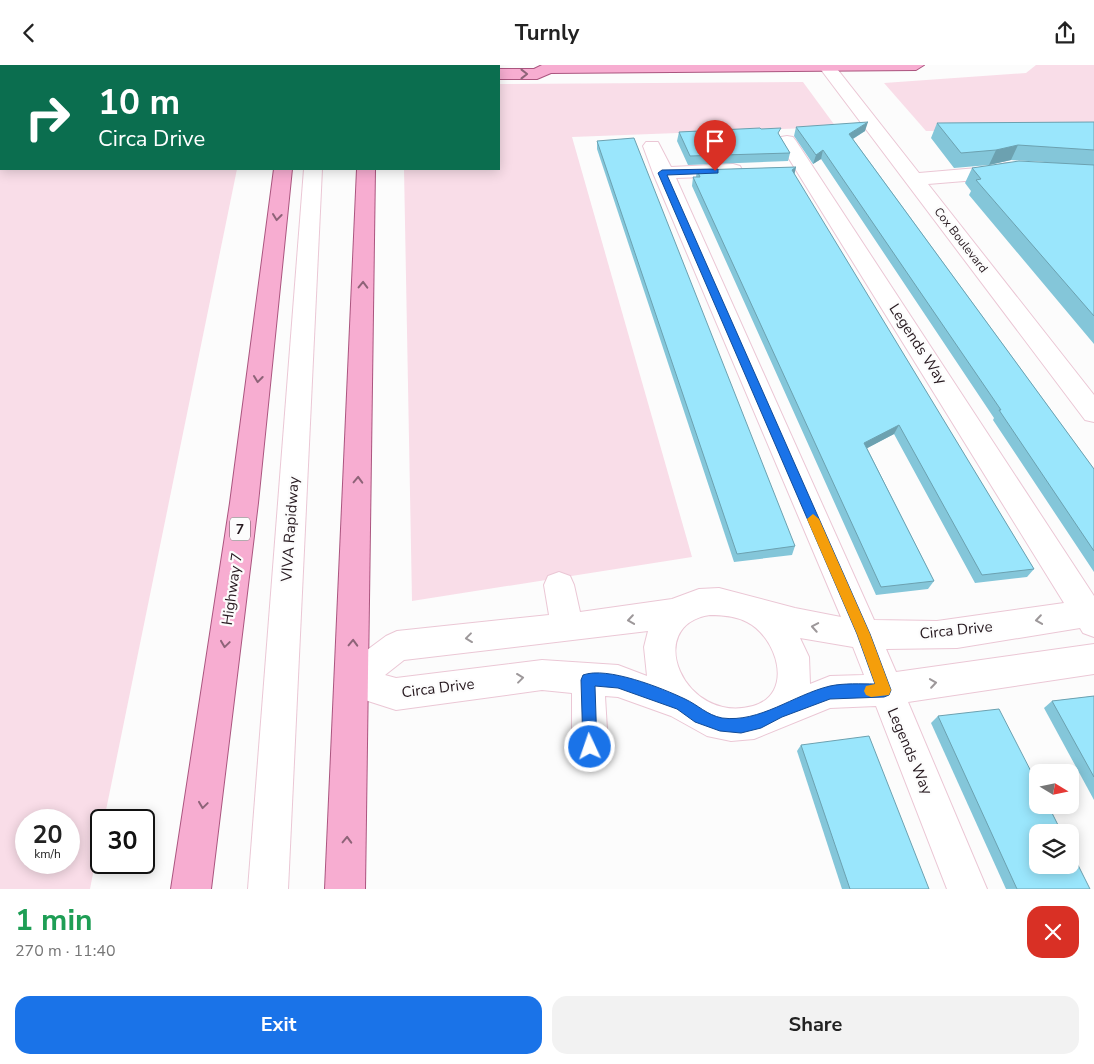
<!DOCTYPE html>
<html lang="en">
<head>
<meta charset="utf-8">
<style>
  body { margin:0; font-family:"Nunito Sans",sans-serif; background:#f2f2f2; color:#222; height:100vh; display:flex; flex-direction:column; font-size:19px; white-space:nowrap }
  * { box-sizing:border-box; margin:0 }
  p { font-size:16px; color:#767676 }
  .icon { flex:none; width:28px; height:28px; fill:none; stroke:currentColor; stroke-width:2; stroke-linecap:round; stroke-linejoin:round }
  .map { position:relative; height:824px; overflow:hidden }
  .details { display:flex; flex-direction:column; background:#fff; flex:1 }
  .details>* { flex:none }
  .banner { position:absolute; left:0px; top:0px; width:500px; height:105px; box-shadow:0 2px 12px #0003; background:#0b6e4f; color:#fff; overflow:hidden }
  .needle { width:32px; rotate:100deg }
  .controls { position:absolute; left:1029px; top:699px; display:grid; gap:10px }
  .controls a { display:grid; place-items:center; width:50px; height:50px; border-radius:10px; background:#fff; box-shadow:0 2px 12px #0003; font-size:25px }
  .speed { position:absolute; left:15px; top:744px; display:flex; gap:10px; font-size:25px; font-weight:700; text-align:center }
  .speed>* { display:grid; place-content:center; width:65px; height:65px; border-radius:50%; background:#fff; box-shadow:0 2px 12px #0003; line-height:1 }
  .speed small { font-size:12px; font-weight:400 }
  .speed .limit { border:2px solid #111; border-radius:8px; background:#fff; color:#111 }
  .pin { position:absolute; display:grid; place-items:center; width:42px; height:42px; color:#fff; margin:-51px -21px; border-radius:50% 50% 50% 0; rotate:-45deg; box-shadow:0 0 5px #0007 }
  .pin .icon { rotate:45deg }
  .me { position:absolute; width:55px; margin:-28px; rotate:357deg; stroke-linejoin:round; filter:drop-shadow(0 0 4px #0008) }
  .turn { display:flex; align-items:center; gap:18px; height:105px; padding:0 15px; font-size:22px }
  .turn .icon { width:65px; height:65px; stroke-width:2.5 }
  .turn b { display:block; font-size:35px; line-height:42px }
  .round { display:grid; place-items:center; flex:none; width:52px; height:52px; border-radius:15px; background:#f2f2f2 }
  .summary { display:flex; align-items:center; justify-content:space-between; height:85px; padding:0 15px }
  h1 { font-size:30px; font-weight:700; line-height:38px; color:#1e9e55 }
  .action { display:flex; gap:10px; margin-top:auto; padding:10px 15px }
  .action a { flex:1; height:58px; border-radius:15px; background:#1a73e8; color:#fff; font-size:20px; font-weight:700; line-height:58px; text-align:center }
  .action a+a { background:#f2f2f2; color:#222 }
  header { display:flex; justify-content:space-between; align-items:center; height:65px; padding:0 15px; background:#fff; font-size:22px; font-weight:700 }
  .map>svg:first-child { display:block }
  .green { fill:#f9dde8; fill-rule:evenodd }
  .lines { fill:none; stroke-linecap:round; stroke-linejoin:round }
  .minor-casing { stroke:#ebc7d5; stroke-width:2 }
  .major-casing { stroke:#ab557f; stroke-width:2 }
  .minor { fill:#fff; fill-rule:evenodd }
  .major { fill:#f7add1; fill-rule:evenodd }
  .wall { fill:#84c6d9 }
  .shaded-wall { fill:#6ca1b0 }
  .building { fill:#9ae6fc; stroke:#6ca1b0 }
  .oneway { stroke:#8e6378 }
  .oneway2 { stroke:#9d989a }
  .route { fill:#1a73e8; stroke:#114b97 }
  .slow { fill:#f59e0b }
  .labels { text-anchor:middle; stroke-width:4.5; stroke-linejoin:round; paint-order:stroke }
  .far-street-label { font-size:12px; fill:#26191f; stroke:#fcfcfc }
  .shield { fill:#fcfcfc; stroke:#665d61; stroke-width:1 }
  .shield-label { font-size:14px; font-weight:bold; fill:#26191f }
  .street-label { font-size:15px; fill:#26191f; stroke:#fcfcfc }
</style>
</head>
<body>
<header><svg class="icon" aria-label="back" viewBox="0 0 24 24"><path d="M15 5l-7 7 7 7"/></svg>Turnly<svg class="icon" aria-label="share" viewBox="0 0 24 24"><path d="M12 15V3M7 8l5-5 5 5M5 13v7h14v-7"/></svg></header>
<div class="map">
<svg width="1094" height="824" viewBox="0 0 1094 824">
  <rect width="100%" height="100%" fill="#fcfcfc"/>
  <!-- green -->
  <g class="green">
    <path d="M1036,0H1094V65L926,66L884,18L1026,8Z"/>
    <path d="M803,17L836,62L572,72L692,492L412,536L404,104H499V19Z"/>
    <path d="M0,27L1,104H237L104,755H101V768L90,824H0ZM26,755H69V798H26Z"/>
  </g>
  <g class="lines">
    <!-- minor casing -->
    <g class="minor-casing">
      <g id="minor">
        <rect x="312" y="0" width="16" height="1"/>
        <path d="M822,0H834L919,108L989,102L1007,98L1014,100L1016,104L1014,108L989,114L928,119L1094,330V357L1085,355L822,6L820,3Z"/>
        <path d="M787,71L793,72L796,76L1094,531V572L1083,568L1080,563L957,583L886,584L896,607L1094,579V609L908,637L987,824H947L876,641L830,643L754,674L731,676L707,671L671,651L618,632L605,631L608,682L602,694L590,699L578,694L572,682V628L542,625L396,645L340,627L335,616L340,605L386,571L397,566L549,550L544,520L548,511L559,507L570,511L574,520L580,547L672,534L699,524L719,523L795,543L841,552L653,108L643,81L646,77H658L671,102L733,99L740,101L742,105L740,109L733,111L676,113L874,555L937,556L1064,538L778,76L781,72ZM710,550C722,550 736,551 747,557C777,572 795,629 753,641C684,660 642,560 710,550ZM648,566L644,582L647,611L618,600L542,595L396,613L385,610L404,595ZM800,573L853,582L864,610L830,611L810,619L809,592Z"/>
        <path d="M304,104H322L288,824H248Z"/>
      </g>
    </g>
    <!-- major casing -->
    <g class="major-casing">
      <g id="major">
        <path d="M17,0H45L46,1H18Z"/>
        <rect x="285" y="0" width="16" height="1"/>
        <rect x="357" y="0" width="16" height="1"/>
        <path d="M542,0H924L916,5L551,8L537,14H499V4H534Z"/>
        <path d="M274,104H292L258,438L211,824H171L230,438Z"/>
        <path d="M357,104H375L365,824H325Z"/>
      </g>
    </g>
    <!-- minor -->
    <use href="#minor" class="minor"/>
    <!-- major -->
    <use href="#major" class="major"/>
  </g>
  <!-- wall -->
  <g class="wall">
    <path d="M1094,57V279L969,130L971,126L965,118L972,103L1045,97L1011,95L989,100L954,103L931,73L937,58Z"/>
    <path d="M796,62L865,66L853,74L1094,404V507L993,355L994,353L821,94L813,99L794,71Z"/>
    <path d="M761,64L779,70L790,88L788,96L688,100L677,76L679,67Z"/>
    <path d="M597,76L795,481L792,490L734,497L597,84Z"/>
    <path d="M796,102L794,109L1034,504L1027,512L975,518L894,369L867,383L934,516L928,524L876,530L692,121L693,112H696L697,105Z"/>
    <path d="M1094,631V735L1044,643L1052,636Z"/>
    <path d="M938,651L1090,824H1006L931,658Z"/>
    <path d="M801,680L929,824H842L797,686Z"/>
  </g>
  <!-- shaded-wall -->
  <g class="shaded-wall">
    <path d="M868,57L865,66L846,78L849,69Z"/>
    <path d="M1018,80L1011,95L989,100L996,85Z"/>
    <path d="M823,85L821,94L813,99L816,90Z"/>
    <path d="M796,102L794,111L792,105Z"/>
    <path d="M899,360L894,369L860,387L864,378Z"/>
  </g>
  <!-- building -->
  <g class="building">
    <path d="M868,57L849,69L1094,404V486L999,345H1001L823,85L816,90L796,62Z"/>
    <path d="M1094,57V85L1018,80L996,85L961,88L937,58Z"/>
    <path d="M760,63L761,64L781,63L778,68L790,88L690,91L679,67Z"/>
    <path d="M634,73L795,481L737,489L597,76Z"/>
    <path d="M1019,96L1094,100V251L976,115L981,114L972,103Z"/>
    <path d="M796,102L792,105L1034,504L982,510L899,360L864,378L934,516L881,522L693,112H700L697,105Z"/>
    <path d="M1094,631V712L1052,636Z"/>
    <path d="M999,644L1038,720V740H1048L1062,768H1038V800H1070V784L1090,824H1017L938,651Z"/>
    <path d="M869,671L929,824H850L801,680Z"/>
  </g>
  <!-- one-way arrows -->
  <defs><path id="oneway-chevron" d="M-2-3.5L2.5 0L-2 3.5" fill="none" stroke-width="1.6" stroke-linecap="round" stroke-linejoin="round" transform="scale(1.25)"/></defs>
  <g class="oneway">
    <use href="#oneway-chevron" transform="translate(524 9)"/>
    <use href="#oneway-chevron" transform="translate(277 152) rotate(97)"/>
    <use href="#oneway-chevron" transform="translate(363 220) rotate(-89)"/>
    <use href="#oneway-chevron" transform="translate(258 314) rotate(97)"/>
    <use href="#oneway-chevron" transform="translate(358 415) rotate(-88)"/>
    <use href="#oneway-chevron" transform="translate(353 578) rotate(-88)"/>
    <use href="#oneway-chevron" transform="translate(225 579) rotate(98)"/>
    <use href="#oneway-chevron" transform="translate(203 740) rotate(98)"/>
    <use href="#oneway-chevron" transform="translate(347 775) rotate(-88)"/>
  </g>
  <g class="oneway2">
    <use href="#oneway-chevron" transform="translate(631 555) rotate(172)"/>
    <use href="#oneway-chevron" transform="translate(1039 555) rotate(172)"/>
    <use href="#oneway-chevron" transform="translate(815 562) rotate(-170)"/>
    <use href="#oneway-chevron" transform="translate(469 573) rotate(173)"/>
    <use href="#oneway-chevron" transform="translate(520 613) rotate(-7)"/>
    <use href="#oneway-chevron" transform="translate(933 618) rotate(-8)"/>
  </g>
  <!-- route -->
  <path class="route" d="M715,104H718V108L667,110L870,569L891,625L889,630L884,632L830,634L782,652L761,663L741,668L720,666L695,657L677,644L618,623L595,621L597,682L595,687L590,689L585,687L583,682L581,615L583,610C607,601 662,623 685,634C698,640 707,650 722,653C760,658 793,630 830,621C844,618 861,619 875,619L857,569L658,108L662,105Z"/>
  <!-- slow -->
  <path class="slow" d="M813,449L819,454L870,569L891,625L889,630L871,632L866,630L864,626L866,621L875,619L857,569L807,454Z"/>
  <g class="labels">
    <!-- far-street labels -->
    <g class="far-street-label">
      <text transform="translate(961 175) rotate(52)" y="4">Cox Boulevard</text>
    </g>
    <!-- shield labels -->
    <rect class="shield" x="230" y="452.5" width="20" height="23" rx="4"/>
    <g class="shield-label">
      <text x="240" y="469">7</text>
    </g>
    <!-- street labels -->
    <g class="street-label">
      <text transform="translate(918 279) rotate(57)" y="5">Legends Way</text>
      <text transform="translate(290 464) rotate(-86)" y="5">VIVA Rapidway</text>
      <text transform="translate(232 524) rotate(-82)" y="5">Highway 7</text>
      <text transform="translate(956 565) rotate(-6)" y="5">Circa Drive</text>
      <text transform="translate(438 623) rotate(-7)" y="5">Circa Drive</text>
      <text transform="translate(910 686) rotate(67)" y="5">Legends Way</text>
    </g>
  </g>
</svg>
<div class="controls">
<a><svg class="needle" viewBox="-14 -14 28 28"><path d="M0-13l5 13h-10z" fill="#e53935"/><path d="M0 13l5-13h-10z" fill="#767676"/></svg></a>
<a><svg class="icon" aria-label="layers" viewBox="0 0 24 24"><path d="M12 4l9 5-9 5-9-5zM3 14l9 5 9-5"/></svg></a>
</div>
<div class="speed"><div>20<small>km/h</small></div><div class="limit">30</div></div>
<div class="pin" style="left:715px;top:106px;background:#d93025"><svg class="icon" aria-label="arrive" viewBox="0 0 24 24"><path d="M6 21V4h12l-3 4 3 4H6"/></svg></div>
<svg class="me" style="left:590px;top:682px" viewBox="-20 -20 40 40"><circle r="17" fill="#1a73e8" stroke="#fff" stroke-width="3"/><path d="M0-11L8 9 0 5-8 9z" fill="#fff"/></svg>
<div class="banner">
<div class="turn"><svg class="icon" aria-label="right" viewBox="0 0 24 24"><path d="M7 20v-9h11M14 6l5 5-5 5"/></svg><div><b>10 m</b>Circa Drive</div></div>
</div>
</div>
<section class="details">
<div class="summary"><div><h1>1 min</h1><p>270 m · 11:40</p></div><a class="round" style="background:#d93025;color:#fff"><svg class="icon" aria-label="close" viewBox="0 0 24 24"><path d="M6 6l12 12M18 6L6 18"/></svg></a></div>
<div class="action"><a>Exit</a><a>Share</a></div>
</section>
</body>
</html>
